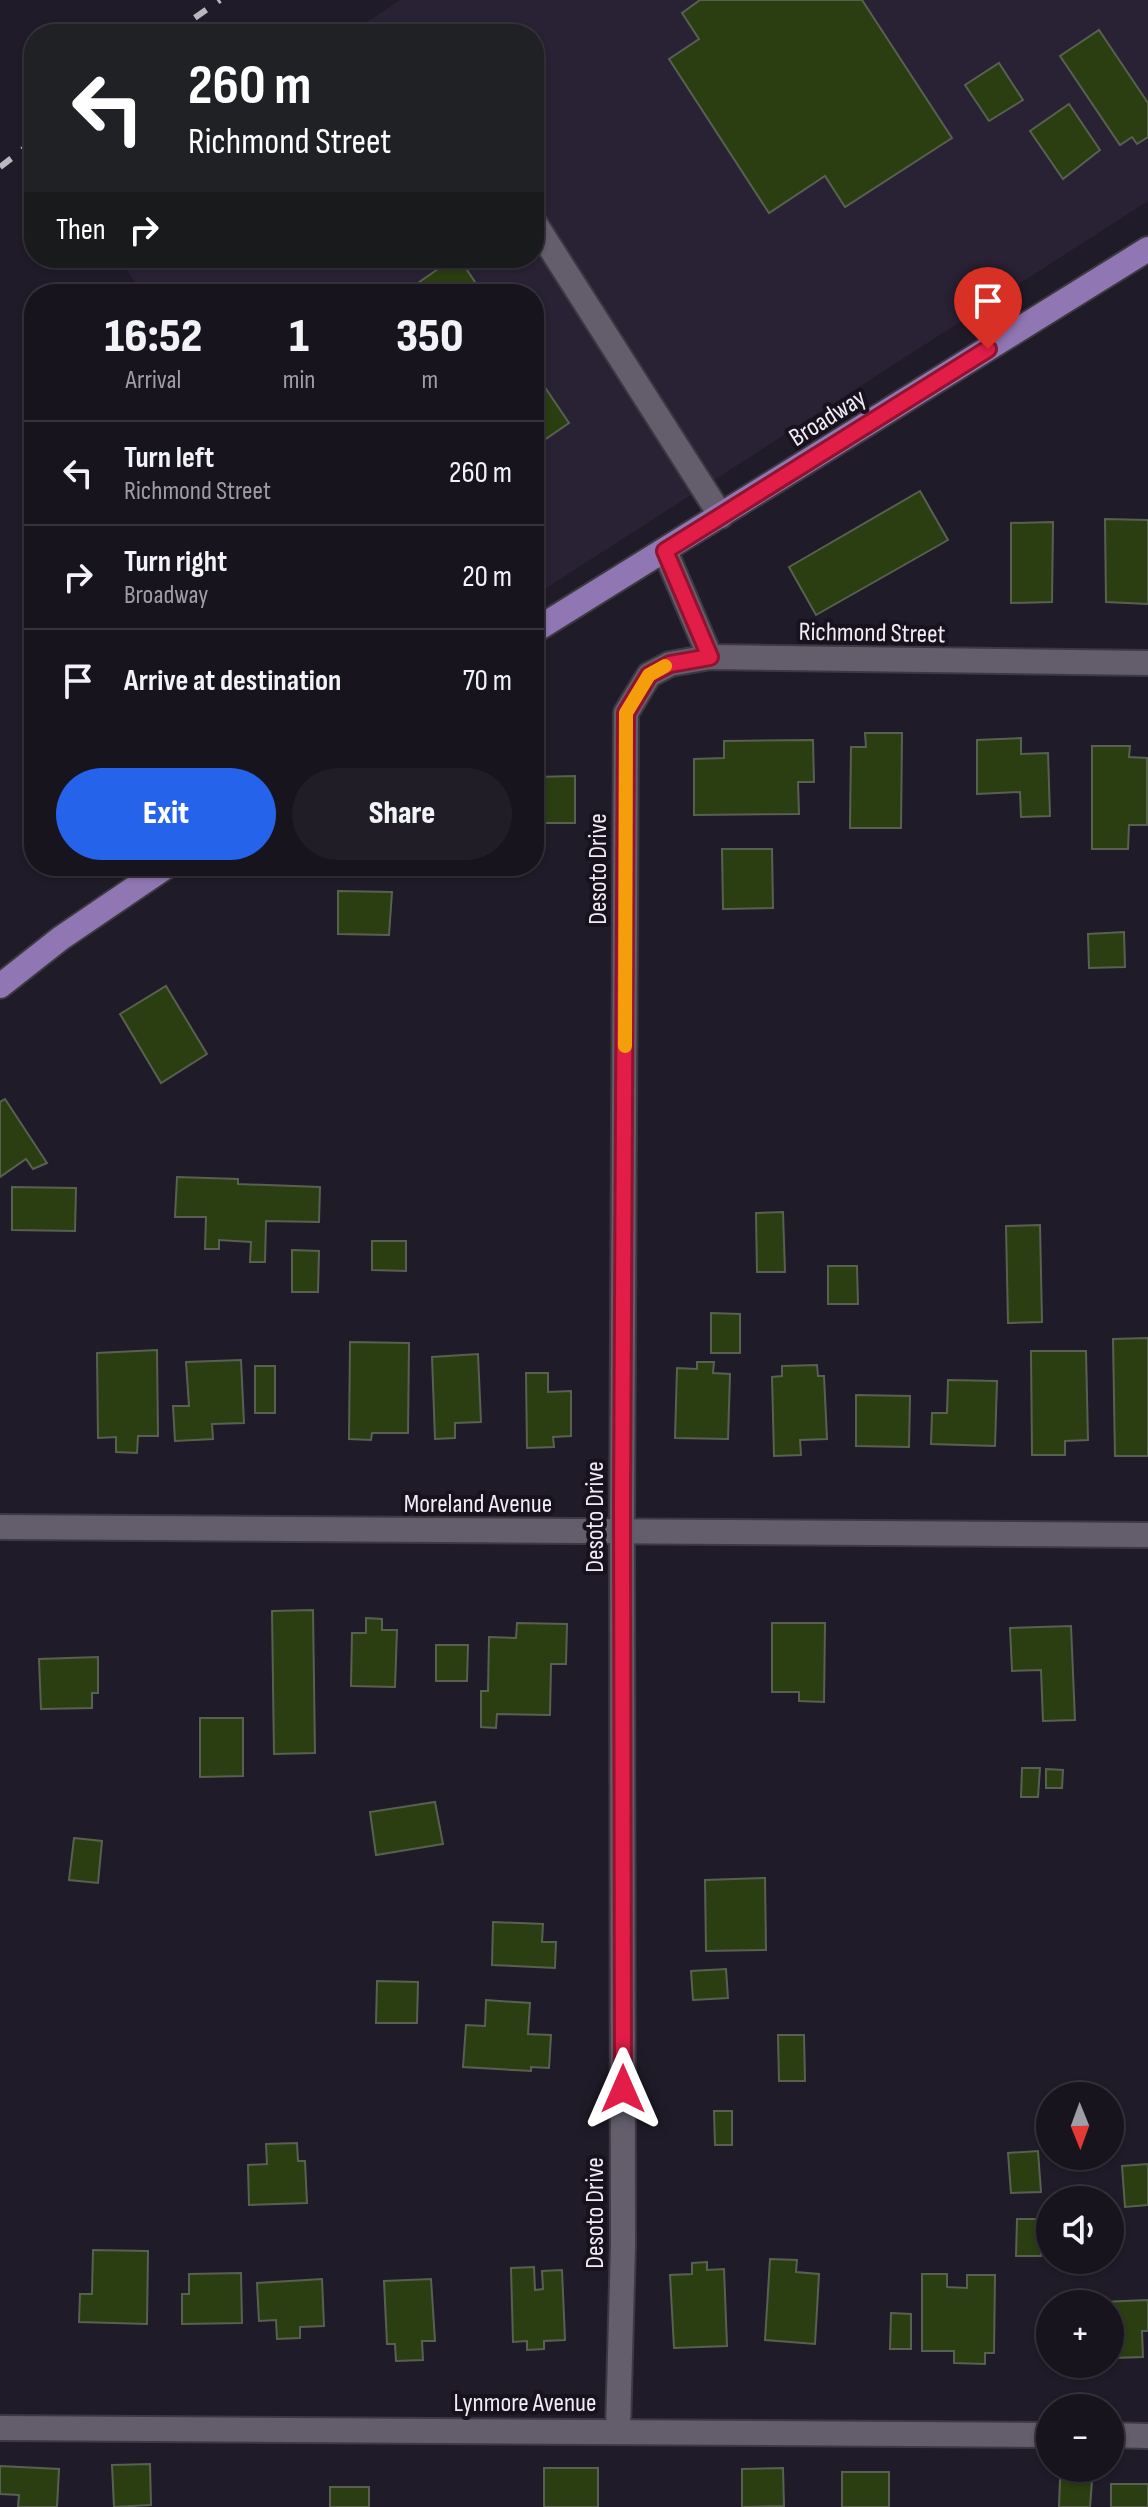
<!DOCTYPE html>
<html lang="en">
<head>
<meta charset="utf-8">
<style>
  body { margin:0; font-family:"Sofia Sans Condensed",sans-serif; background:#211d27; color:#f1f3f6; height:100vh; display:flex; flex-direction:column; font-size:30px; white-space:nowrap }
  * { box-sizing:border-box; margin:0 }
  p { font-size:26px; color:#9f9ea4 }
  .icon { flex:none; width:44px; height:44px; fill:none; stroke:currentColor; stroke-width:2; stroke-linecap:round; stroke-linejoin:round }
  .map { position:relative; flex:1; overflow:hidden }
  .details { position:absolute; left:24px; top:284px; width:520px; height:592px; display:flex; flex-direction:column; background:#18141e; border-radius:32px; box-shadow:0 2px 6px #0004,0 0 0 2px #36333c }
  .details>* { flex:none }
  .top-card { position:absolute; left:24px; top:24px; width:520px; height:244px; border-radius:32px; box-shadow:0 2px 6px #0004,0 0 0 2px #36333c; background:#202124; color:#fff; overflow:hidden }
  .needle { width:52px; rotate:179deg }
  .controls { position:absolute; left:1036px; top:2082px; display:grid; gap:16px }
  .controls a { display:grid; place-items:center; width:88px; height:88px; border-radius:50%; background:#18141e; box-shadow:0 2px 6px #0004,0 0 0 2px #36333c; font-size:40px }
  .pin { position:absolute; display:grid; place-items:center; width:68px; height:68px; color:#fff; margin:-82px -34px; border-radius:50% 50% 50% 0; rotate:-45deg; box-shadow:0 0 8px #0007 }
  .pin .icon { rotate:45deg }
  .me { position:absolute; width:88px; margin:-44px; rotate:0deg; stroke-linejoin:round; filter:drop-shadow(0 0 6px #0008) }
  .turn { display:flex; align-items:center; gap:28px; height:168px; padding:0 32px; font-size:36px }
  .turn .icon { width:104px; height:104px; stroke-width:2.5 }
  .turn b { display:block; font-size:56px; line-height:68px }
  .then { display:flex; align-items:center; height:76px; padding:0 32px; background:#0003; gap:16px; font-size:30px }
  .eta { display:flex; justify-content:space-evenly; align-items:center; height:136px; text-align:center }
  .eta b { font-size:48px; font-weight:800; line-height:56px }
  .primary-button { display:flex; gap:16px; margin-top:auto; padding:16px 32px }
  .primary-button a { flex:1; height:92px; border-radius:48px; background:#2563eb; color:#fff; font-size:32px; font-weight:800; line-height:92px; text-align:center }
  .primary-button a+a { background:#211d27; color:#f1f3f6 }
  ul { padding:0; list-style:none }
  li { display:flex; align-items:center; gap:24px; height:104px; padding:0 32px; border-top:2px solid #36333c }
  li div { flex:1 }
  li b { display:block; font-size:30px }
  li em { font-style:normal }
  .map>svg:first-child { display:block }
  .built { fill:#292134 }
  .building { fill:#2a3e11; stroke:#586051; stroke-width:2 }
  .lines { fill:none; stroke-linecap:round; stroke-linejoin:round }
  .minor-casing { stroke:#3c3942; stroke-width:28 }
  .major-casing { stroke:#3c3942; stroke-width:28 }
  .minor { stroke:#635d6c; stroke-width:24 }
  .major { stroke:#9076b2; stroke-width:24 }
  .rail { stroke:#bbb7c1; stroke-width:6; stroke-dasharray:14 14; stroke-linecap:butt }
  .route-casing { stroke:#92132f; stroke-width:20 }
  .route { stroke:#e11d48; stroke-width:14 }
  .slow { stroke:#f59e0b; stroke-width:14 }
  .labels { text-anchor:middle; stroke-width:8; stroke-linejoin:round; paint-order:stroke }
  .street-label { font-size:26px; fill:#efecf5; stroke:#17121e }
</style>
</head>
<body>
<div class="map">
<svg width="1148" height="2507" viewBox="0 0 1148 2507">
  <rect width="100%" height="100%" fill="#201b28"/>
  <!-- built -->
  <path class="built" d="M400,0H1148V201L534,596V294H143L119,258H534V34H350Z"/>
  <!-- building -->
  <g class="building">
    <path d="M700,0H862L952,138L845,207L825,176L769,213L669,59L699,39L682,13Z"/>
    <path d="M1099,30L1148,103V137L1137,144L1132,137L1120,145L1060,56Z"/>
    <path d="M999,63L1023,100L989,121L965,85Z"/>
    <path d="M1069,104L1100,150L1063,179L1030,131Z"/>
    <path d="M454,258H459L483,294H402Z"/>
    <path d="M534,371L569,423L534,447Z"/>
    <path d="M920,491L948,540L816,615L789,567Z"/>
    <path d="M1105,519L1148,520V604L1106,602Z"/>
    <path d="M1053,522L1052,602L1011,603V523Z"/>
    <path d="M865,733H902L901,828H850L851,747H866Z"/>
    <path d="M1021,738V754L1048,753L1050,816L1021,817L1020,792L977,794V740Z"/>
    <path d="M813,740L814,782H798L799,814L694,815V759L724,758V741Z"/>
    <path d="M1092,746H1130L1129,757L1147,758V825H1129L1128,849H1092Z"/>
    <path d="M575,776V823H534V777Z"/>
    <path d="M722,849H772L773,908L723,909Z"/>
    <path d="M338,891L392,892L389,935L338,934Z"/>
    <path d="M1124,932L1125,967L1089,968L1088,934Z"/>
    <path d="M166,986L207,1054L161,1083L120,1014Z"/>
    <path d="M5,1099L47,1163L33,1169L26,1159L0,1177V1102Z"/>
    <path d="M177,1177L238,1179V1184L320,1187L319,1222L266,1221L265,1262H250L251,1242L219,1240V1249H205L206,1217H175Z"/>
    <path d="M12,1187L76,1188L75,1231L12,1230Z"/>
    <path d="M783,1212L785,1272H757L756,1213Z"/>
    <path d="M1040,1225L1042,1322L1008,1323L1006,1226Z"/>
    <path d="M372,1241H406V1271L372,1270Z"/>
    <path d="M292,1250L319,1251L318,1292H292Z"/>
    <path d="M828,1266H857L858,1304H828Z"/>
    <path d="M711,1313L740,1314V1353H711Z"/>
    <path d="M1148,1338V1456H1115L1113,1339Z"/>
    <path d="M350,1342L409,1343L408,1433H372L371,1440L349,1439Z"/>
    <path d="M157,1350L158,1436H138L137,1453L116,1452V1437L98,1438L97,1353Z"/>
    <path d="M1031,1351H1086L1088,1440L1065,1441V1455H1032Z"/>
    <path d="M478,1354L481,1422L455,1423V1438L435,1439L432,1357Z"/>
    <path d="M241,1360L244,1423L212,1424L213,1439L175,1441L173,1406H189L186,1362Z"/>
    <path d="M697,1362H714L713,1373L730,1374L728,1439L675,1438L677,1368L697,1369Z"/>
    <path d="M817,1365L818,1376H824L827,1439L800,1440L801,1455L774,1456L772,1377L782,1376V1366Z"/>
    <rect x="255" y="1366" width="20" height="47"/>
    <path d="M526,1373H548V1392L571,1391V1436L553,1437L554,1447L527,1448Z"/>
    <path d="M948,1380L997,1381L995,1446L931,1444L932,1413H947Z"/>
    <path d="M856,1395L910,1396L909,1447L856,1446Z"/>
    <path d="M313,1610L315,1753L274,1754L272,1611Z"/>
    <path d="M366,1618L382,1619V1630H397L395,1687L351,1686L352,1633H366Z"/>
    <path d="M517,1623L567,1624L566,1664H551L550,1715L497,1714L496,1728L481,1727V1691H488L489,1637L516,1638Z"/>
    <path d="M772,1623H825L824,1702L799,1701V1692H772Z"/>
    <path d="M1071,1626L1075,1720L1043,1721L1041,1670L1012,1671L1010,1628Z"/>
    <path d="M436,1645H468L467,1681H436Z"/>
    <path d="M98,1657V1693H92V1708L41,1709L39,1659Z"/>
    <path d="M200,1718H243V1776L200,1777Z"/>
    <path d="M1022,1768H1040L1038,1797H1021Z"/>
    <path d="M1046,1769L1063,1770L1062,1788H1046Z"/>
    <path d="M435,1802L443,1844L376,1855L370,1812Z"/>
    <path d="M74,1838L102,1841L98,1883L69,1880Z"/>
    <path d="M765,1878L766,1950L706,1951L705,1880Z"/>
    <path d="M493,1922L543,1924L542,1942H556L555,1968L492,1965Z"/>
    <path d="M726,1969L728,1998L693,2000L691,1971Z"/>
    <path d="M377,1981L418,1982L417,2023H376Z"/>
    <path d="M486,2000L530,2003L528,2034L551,2035L549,2068L531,2067V2071L463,2067L466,2025L485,2026Z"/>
    <path d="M778,2035H804L805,2081H779Z"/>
    <path d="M714,2111H732V2145H715Z"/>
    <path d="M297,2143L298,2161H305L307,2203L249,2205L248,2165L267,2164L266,2144Z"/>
    <path d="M1038,2151L1041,2192L1011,2193L1008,2153Z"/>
    <path d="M1148,2164V2205L1125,2207L1122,2166Z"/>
    <path d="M1017,2219H1041V2256H1016Z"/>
    <path d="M93,2250L148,2251L147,2324L79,2322L80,2294H92Z"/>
    <path d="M770,2259L797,2260L796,2272L819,2274L815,2344L765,2340Z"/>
    <path d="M707,2262V2270L724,2269L727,2346L674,2348L670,2275L692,2274V2263Z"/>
    <path d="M534,2267L535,2290L543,2289L542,2271L562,2270L565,2340L544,2341V2349L527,2350V2341L513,2342L511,2268Z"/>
    <path d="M241,2273L242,2323L182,2324V2294H189V2274Z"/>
    <path d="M922,2274H947V2287L967,2288V2275H995L994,2353H985V2364L954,2363V2351H922Z"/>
    <path d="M322,2279L324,2326L300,2327V2338L277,2339L276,2320L259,2321L257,2283Z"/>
    <path d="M431,2279L435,2341H422L423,2360L396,2361L395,2344H387L384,2281Z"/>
    <path d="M1148,2300V2331H1142L1143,2357L1112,2358V2365H1097L1110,2364V2304L1076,2303Z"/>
    <path d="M891,2313L911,2314V2349H890Z"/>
    <path d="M150,2464L151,2505L114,2507L112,2465Z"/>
    <path d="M0,2466L59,2469L57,2507H18L19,2495L0,2494Z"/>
    <rect x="544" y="2468" width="54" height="39"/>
    <path d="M783,2468L784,2506L742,2507V2469Z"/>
    <rect x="842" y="2472" width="47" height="35"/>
    <path d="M1060,2479L1092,2481L1090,2507H1059Z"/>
    <rect x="1111" y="2484" width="37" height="23"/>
    <rect x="330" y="2487" width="39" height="20"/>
  </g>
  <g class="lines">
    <!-- minor casing -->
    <g class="minor-casing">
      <g id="minor">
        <path d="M534,222L721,516"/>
        <path d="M665,551L710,657"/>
        <path d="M0,1527L1148,1535"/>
        <path d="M0,2428L1050,2435"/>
        <path d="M618,2430L623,2244L622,1532L626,713L649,675L670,664L710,657L1148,663"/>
        <path d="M1110,2435L1148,2436"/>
      </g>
    </g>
    <!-- major casing -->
    <g class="major-casing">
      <g id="major">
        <path d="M534,631L1148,249"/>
        <path d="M0,986L61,938L167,866"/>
      </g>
    </g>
    <!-- minor -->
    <use href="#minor" class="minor"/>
    <!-- major -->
    <use href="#major" class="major"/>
    <!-- rail -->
    <g class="rail">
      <path d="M172,34L220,0"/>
      <path d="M0,167L34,141"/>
    </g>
  </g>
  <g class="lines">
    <!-- route casing -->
    <g class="route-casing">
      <path id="route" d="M623,2089L622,1501L626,713L649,675L670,664L710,657L665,551L988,349"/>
    </g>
    <!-- route -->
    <use href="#route" class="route"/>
    <!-- slow -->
    <path class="slow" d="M625,1046L626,713L649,675L665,666"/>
  </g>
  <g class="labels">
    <!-- street labels -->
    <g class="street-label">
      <text transform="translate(827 417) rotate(-32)" y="9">Broadway</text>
      <text transform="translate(872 632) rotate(1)" y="9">Richmond Street</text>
      <text transform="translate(597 869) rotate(-90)" y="9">Desoto Drive</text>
      <text x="478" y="1512">Moreland Avenue</text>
      <text transform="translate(594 1517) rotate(-90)" y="9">Desoto Drive</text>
      <text transform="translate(594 2213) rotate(-90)" y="9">Desoto Drive</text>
      <text x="525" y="2411">Lynmore Avenue</text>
    </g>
  </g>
</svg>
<div class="controls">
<a><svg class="needle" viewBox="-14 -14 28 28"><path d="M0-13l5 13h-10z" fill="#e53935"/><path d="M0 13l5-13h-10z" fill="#9f9ea4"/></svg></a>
<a><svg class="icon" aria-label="sound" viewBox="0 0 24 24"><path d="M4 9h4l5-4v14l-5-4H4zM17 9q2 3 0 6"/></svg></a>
<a>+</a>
<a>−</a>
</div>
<div class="pin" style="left:988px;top:349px;background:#d93025"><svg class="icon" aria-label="arrive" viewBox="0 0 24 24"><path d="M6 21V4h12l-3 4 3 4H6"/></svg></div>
<svg class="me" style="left:623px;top:2089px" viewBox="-20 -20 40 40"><path d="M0-17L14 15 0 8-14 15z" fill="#e11d48" stroke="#fff" stroke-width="4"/></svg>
<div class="top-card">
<div class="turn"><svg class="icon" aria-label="left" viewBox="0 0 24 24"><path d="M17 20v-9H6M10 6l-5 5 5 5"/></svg><div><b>260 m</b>Richmond Street</div></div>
<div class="then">Then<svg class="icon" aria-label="right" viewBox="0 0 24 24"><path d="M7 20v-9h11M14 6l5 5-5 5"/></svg></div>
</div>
<section class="details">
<div class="eta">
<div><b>16:52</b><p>Arrival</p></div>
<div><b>1</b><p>min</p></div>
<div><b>350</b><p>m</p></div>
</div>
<ul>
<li><svg class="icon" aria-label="left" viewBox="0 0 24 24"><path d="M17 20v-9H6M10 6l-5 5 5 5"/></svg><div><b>Turn left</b><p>Richmond Street</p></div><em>260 m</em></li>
<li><svg class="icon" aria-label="right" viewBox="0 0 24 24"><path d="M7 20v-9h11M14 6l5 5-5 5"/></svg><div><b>Turn right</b><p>Broadway</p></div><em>20 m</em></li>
<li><svg class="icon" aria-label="arrive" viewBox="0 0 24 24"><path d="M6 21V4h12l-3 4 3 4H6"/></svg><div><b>Arrive at destination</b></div><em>70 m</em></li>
</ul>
<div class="primary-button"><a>Exit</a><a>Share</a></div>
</section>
</div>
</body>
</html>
